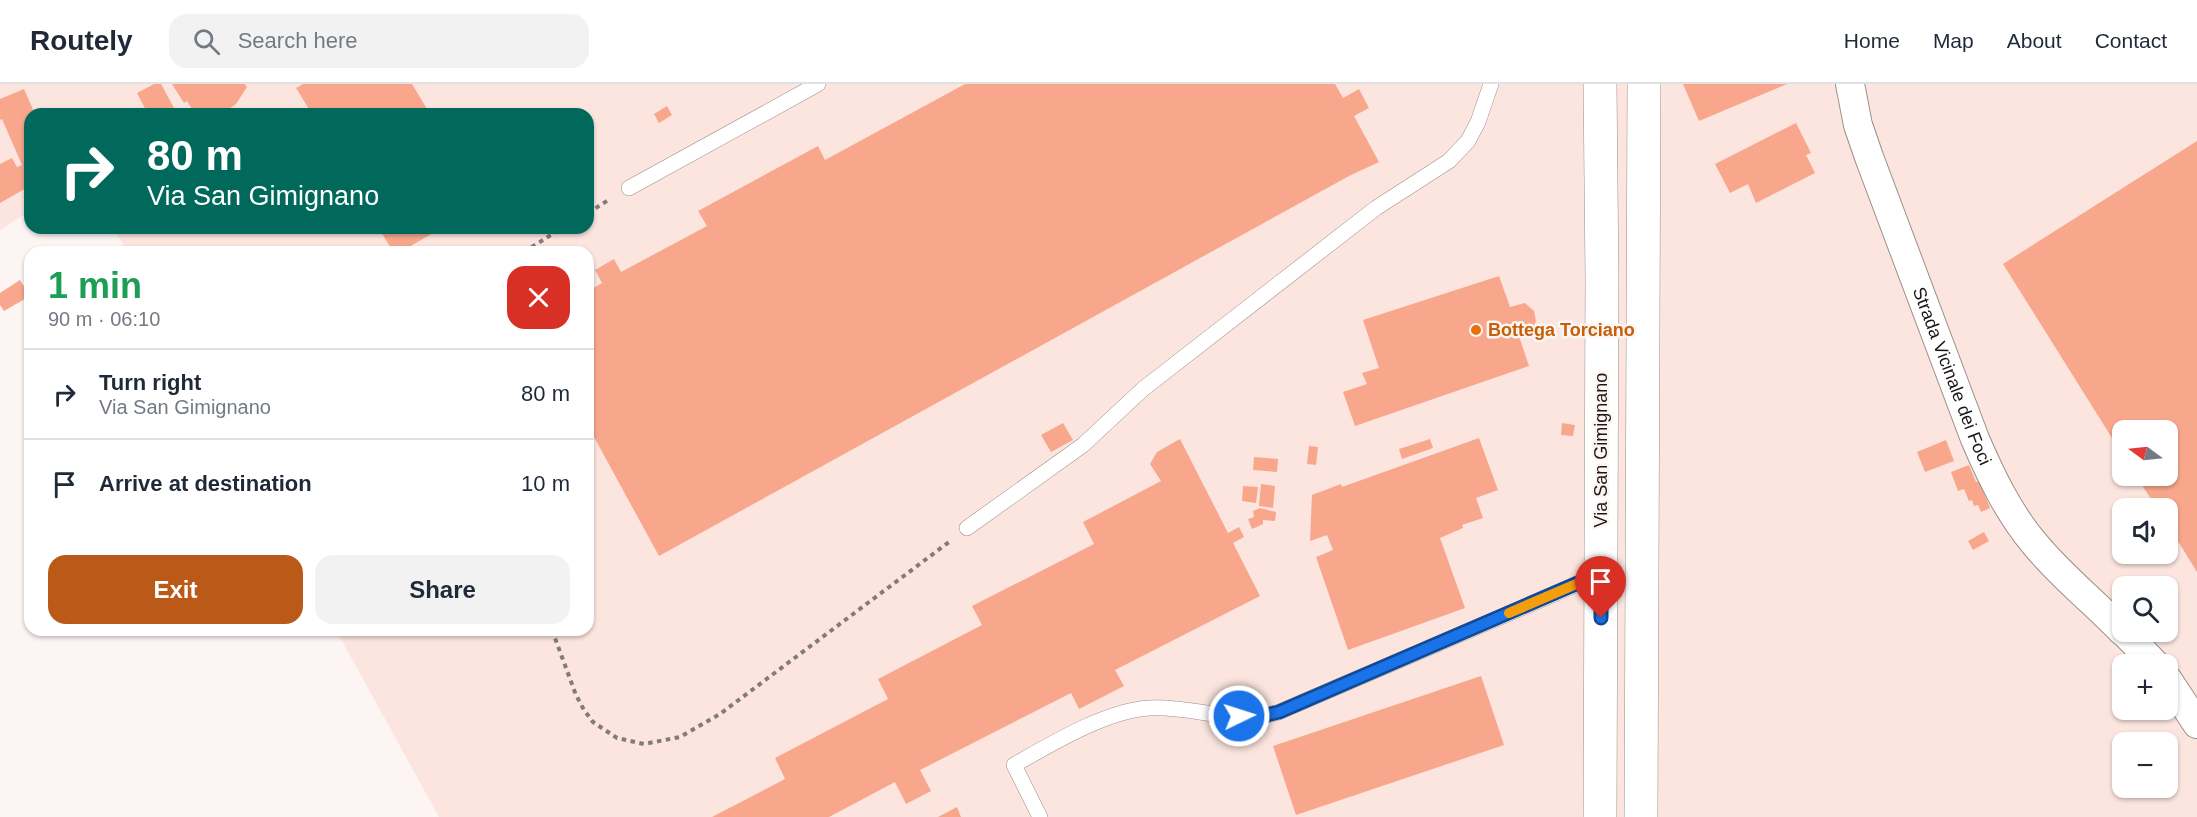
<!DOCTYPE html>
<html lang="en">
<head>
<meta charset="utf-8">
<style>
  body { margin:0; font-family:Arial,sans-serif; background:#f2f2f3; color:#1f2937; height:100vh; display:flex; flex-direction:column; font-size:22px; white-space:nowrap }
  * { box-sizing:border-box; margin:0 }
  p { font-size:20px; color:#747a83 }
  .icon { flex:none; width:33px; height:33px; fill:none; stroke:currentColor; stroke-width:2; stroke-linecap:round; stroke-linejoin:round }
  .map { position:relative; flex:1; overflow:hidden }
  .panel { position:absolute; left:24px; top:162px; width:570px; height:390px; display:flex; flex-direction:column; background:#fff; border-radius:18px; box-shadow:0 2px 4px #0004 }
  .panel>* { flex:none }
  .guide { position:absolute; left:24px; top:24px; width:570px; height:126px; border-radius:18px; box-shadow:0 2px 4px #0004; background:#00695c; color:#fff; overflow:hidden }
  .needle { width:39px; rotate:285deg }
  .tools { position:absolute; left:2112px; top:336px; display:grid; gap:12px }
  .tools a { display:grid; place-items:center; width:66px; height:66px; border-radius:12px; background:#fff; box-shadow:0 2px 4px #0004; font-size:30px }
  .pin { position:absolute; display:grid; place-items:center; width:51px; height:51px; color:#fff; margin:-62px -26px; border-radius:50% 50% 50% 0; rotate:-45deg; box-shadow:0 0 6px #0007 }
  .pin .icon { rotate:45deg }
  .me { position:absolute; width:66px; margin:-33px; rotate:86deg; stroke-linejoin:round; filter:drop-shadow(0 0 4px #0008) }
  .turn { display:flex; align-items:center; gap:21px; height:126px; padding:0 24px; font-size:27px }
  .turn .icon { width:78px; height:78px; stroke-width:2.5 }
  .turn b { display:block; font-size:42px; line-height:51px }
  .round { display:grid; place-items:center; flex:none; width:63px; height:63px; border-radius:18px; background:#f2f2f3 }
  .overview { display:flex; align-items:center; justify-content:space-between; height:102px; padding:0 24px }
  h1 { font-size:36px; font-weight:700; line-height:45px; color:#1e9e55 }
  .primary-button { display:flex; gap:12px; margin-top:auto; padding:12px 24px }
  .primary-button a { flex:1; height:69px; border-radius:18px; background:#bb5a18; color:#fff; font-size:24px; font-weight:700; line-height:69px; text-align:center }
  .primary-button a+a { background:#f2f2f3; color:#1f2937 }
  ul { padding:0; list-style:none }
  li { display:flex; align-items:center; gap:18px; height:90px; padding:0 24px; border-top:2px solid #e0e1e3 }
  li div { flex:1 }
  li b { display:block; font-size:22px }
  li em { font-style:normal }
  header { display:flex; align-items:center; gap:36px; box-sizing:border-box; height:84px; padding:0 30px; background:#fff; border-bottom:2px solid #e0e1e3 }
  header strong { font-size:28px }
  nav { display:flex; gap:33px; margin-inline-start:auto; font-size:21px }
  .search { width:420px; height:54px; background:#f2f2f3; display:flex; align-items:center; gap:15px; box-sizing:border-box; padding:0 21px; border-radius:18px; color:#747a83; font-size:22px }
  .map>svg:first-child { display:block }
  .built { fill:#fbe5de; fill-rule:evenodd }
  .building { fill:#f8a78c }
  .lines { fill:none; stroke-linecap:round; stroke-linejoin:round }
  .service-casing { stroke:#9b8f8b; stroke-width:16 }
  .minor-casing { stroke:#9b8f8b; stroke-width:30 }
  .secondary-casing { stroke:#9b8f8b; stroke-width:34 }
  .path { stroke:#827b7a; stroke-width:4; stroke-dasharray:4.5 4.5; stroke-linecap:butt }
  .service { stroke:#fff; stroke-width:15 }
  .minor { stroke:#fff; stroke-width:28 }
  .secondary { stroke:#fff; stroke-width:33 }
  .route-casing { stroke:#114b97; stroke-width:15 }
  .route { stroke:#1a73e8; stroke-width:10 }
  .slow { stroke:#f59e0b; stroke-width:10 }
  .food-dot { fill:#e8710a; stroke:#fdf5f3; stroke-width:2 }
  .labels { text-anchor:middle; stroke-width:5; stroke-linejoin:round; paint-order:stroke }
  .food-label { font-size:18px; font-weight:bold; fill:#c56008; stroke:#fdf5f3; text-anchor:start }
  .street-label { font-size:18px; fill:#1c1716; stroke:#fdf5f3 }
</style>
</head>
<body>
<header>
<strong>Routely</strong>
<div class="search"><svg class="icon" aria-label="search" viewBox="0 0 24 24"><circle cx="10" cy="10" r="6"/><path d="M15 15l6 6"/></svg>Search here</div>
<nav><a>Home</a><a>Map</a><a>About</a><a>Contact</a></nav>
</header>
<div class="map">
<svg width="2197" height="733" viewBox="0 0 2197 733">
  <rect width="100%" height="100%" fill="#fdf5f3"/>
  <!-- built -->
  <path class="built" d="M0,0H2197V733H439L336,546H588V168H127L114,144H588V30H30V127L0,146ZM2122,346H2168V392H2122ZM2122,424H2168V470H2122ZM2122,502H2168V548H2122ZM2122,580H2168V626H2122ZM2122,658H2168V704H2122Z"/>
  <!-- building -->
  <g class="building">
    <path d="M154,0H161L174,24L164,30H148L137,9Z"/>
    <path d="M172,0H245L247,3L236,20L221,30H195L187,17L184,19Z"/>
    <path d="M303,0H412L430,30H312L296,4Z"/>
    <path d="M965,0H1335L1343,14L1359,5L1369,24L1354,32L1379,78L1349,92L659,472L588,342V207L602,199L595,186L614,175L621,188L707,142L698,127L818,62L825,76Z"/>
    <path d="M1683,0H1787L1699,37Z"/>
    <path d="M24,5L35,30H30V102L0,119V80L12,74L17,83L22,81L2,35L0,36V15Z"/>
    <path d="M667,22L672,31L659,39L654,30Z"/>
    <path d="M1796,39L1811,69L1806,71L1815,89L1756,119L1748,100L1730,109L1715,80Z"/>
    <path d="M2197,57V488L2168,441V424H2157L2136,392H2168V346H2122V370L2003,180Z"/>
    <path d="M379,144H442L400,168H393Z"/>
    <path d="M1499,192L1510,223L1525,219L1534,227L1536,237L1532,246L1518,249L1529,282L1355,342L1343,308L1367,300L1362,289L1379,284L1363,236Z"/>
    <path d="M20,196L30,212L4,227L0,221V209Z"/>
    <path d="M1063,339L1073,356L1051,368L1041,351Z"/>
    <path d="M1562,339L1575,341L1573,352L1561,351Z"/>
    <path d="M1479,354L1498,406L1476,414L1483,434L1462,441L1463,444L1440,454L1465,524L1348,566L1316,473L1333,466L1327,451L1310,457L1312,411L1341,400L1342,403Z"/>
    <path d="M1180,355L1228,449L1239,443L1244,453L1233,459L1260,512L1115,586L1124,602L1079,625L1071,609L920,686L931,707L906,720L895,698L829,733H712L785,695L775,674L888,615L878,595L982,541L972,522L1094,460L1083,438L1161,397L1150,380L1157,368Z"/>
    <path d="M1430,355L1433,364L1402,375L1399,365Z"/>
    <path d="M1946,356L1954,377L1925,388L1917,368Z"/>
    <path d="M1309,362L1318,363L1316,381L1307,380Z"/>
    <path d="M1254,373L1278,375L1277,388L1253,386Z"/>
    <path d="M1969,381L1976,398L1979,397L1990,424L1981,428L1978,421L1974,422L1972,416L1969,417L1964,405L1958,407L1951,388Z"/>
    <path d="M1261,400L1275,402L1273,424L1259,422Z"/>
    <path d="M1243,402L1258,403L1256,419L1242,417Z"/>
    <path d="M1260,424L1276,428L1275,437L1263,436V440L1252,445L1248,435L1254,433L1253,427Z"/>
    <path d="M1984,448L1989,457L1973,466L1968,457Z"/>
    <path d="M1481,592L1504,661L1296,731L1273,662Z"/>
    <path d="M957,723L961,733H938Z"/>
  </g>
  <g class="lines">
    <!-- service casing -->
    <g class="service-casing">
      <g id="service">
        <path d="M629,104L818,0"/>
        <path d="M967,444L1083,361L1143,305L1376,124L1449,77L1468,57L1478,38L1491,0"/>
        <path d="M1040,733L1014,681C1051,660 1107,626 1150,624C1185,622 1221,635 1256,633C1264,632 1271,630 1279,628L1601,490"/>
      </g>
    </g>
    <!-- minor casing -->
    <g class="minor-casing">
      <g id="minor">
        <path id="s1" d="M1850,0L1858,41L1869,73L1975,355C1991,392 2008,428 2034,459C2060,491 2094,518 2122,547"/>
        <path d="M2124,548L2155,580"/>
        <path d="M2168,596L2197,640"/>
      </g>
    </g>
    <!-- secondary casing -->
    <g class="secondary-casing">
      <g id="secondary">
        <path d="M1600,0L1602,195L1600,733"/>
        <path d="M1641,733L1644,0"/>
      </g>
    </g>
    <!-- path -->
    <g class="path">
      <path d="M588,129L610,115"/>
      <path d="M524,168L562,144"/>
      <path d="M552,546L576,611L584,626L593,638L617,654L644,660L680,653L720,630L949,458"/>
    </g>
    <!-- service -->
    <use href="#service" class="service"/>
    <!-- minor -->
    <use href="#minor" class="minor"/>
    <!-- secondary -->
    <use href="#secondary" class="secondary"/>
  </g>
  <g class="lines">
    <!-- route casing -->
    <g class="route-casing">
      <path id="route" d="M1239,632L1258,633L1279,628L1601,489V534"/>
    </g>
    <!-- route -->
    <use href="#route" class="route"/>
    <!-- slow -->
    <path class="slow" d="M1509,529L1588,495"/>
  </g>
  <!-- markers -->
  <circle class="food-dot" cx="1476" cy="246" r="6"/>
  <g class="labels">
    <!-- food labels -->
    <g class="food-label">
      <text x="1488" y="252">Bottega Torciano</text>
    </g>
    <!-- street labels -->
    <g class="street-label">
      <text dy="6" stroke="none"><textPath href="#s1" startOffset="310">Strada Vicinale dei Foci</textPath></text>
      <text transform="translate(1601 366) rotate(-90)" y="6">Via San Gimignano</text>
    </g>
  </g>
</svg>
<div class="tools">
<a><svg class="needle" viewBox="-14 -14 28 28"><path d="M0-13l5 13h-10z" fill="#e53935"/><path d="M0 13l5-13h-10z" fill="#747a83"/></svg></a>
<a><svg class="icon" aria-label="sound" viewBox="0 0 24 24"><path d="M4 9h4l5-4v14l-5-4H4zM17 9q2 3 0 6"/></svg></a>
<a><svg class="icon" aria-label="search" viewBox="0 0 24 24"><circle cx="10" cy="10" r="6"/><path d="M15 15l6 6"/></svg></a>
<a>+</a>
<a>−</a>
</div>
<div class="pin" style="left:1601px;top:534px;background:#d93025"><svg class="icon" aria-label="arrive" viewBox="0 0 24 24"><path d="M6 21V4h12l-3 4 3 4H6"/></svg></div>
<svg class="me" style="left:1239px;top:632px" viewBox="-20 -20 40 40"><circle r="17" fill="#1a73e8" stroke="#fff" stroke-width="3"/><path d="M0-11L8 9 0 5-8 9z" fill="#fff"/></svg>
<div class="guide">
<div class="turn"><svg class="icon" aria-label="right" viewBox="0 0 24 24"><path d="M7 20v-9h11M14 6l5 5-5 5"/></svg><div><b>80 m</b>Via San Gimignano</div></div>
</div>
<section class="panel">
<div class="overview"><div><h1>1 min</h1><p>90 m · 06:10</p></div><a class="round" style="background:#d93025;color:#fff"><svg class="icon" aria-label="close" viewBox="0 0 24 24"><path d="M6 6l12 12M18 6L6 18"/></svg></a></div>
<ul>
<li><svg class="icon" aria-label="right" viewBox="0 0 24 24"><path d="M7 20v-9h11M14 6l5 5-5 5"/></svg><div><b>Turn right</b><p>Via San Gimignano</p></div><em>80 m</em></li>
<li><svg class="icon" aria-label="arrive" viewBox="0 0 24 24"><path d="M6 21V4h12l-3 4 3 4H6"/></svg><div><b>Arrive at destination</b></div><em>10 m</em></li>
</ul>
<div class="primary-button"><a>Exit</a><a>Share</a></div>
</section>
</div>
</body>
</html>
